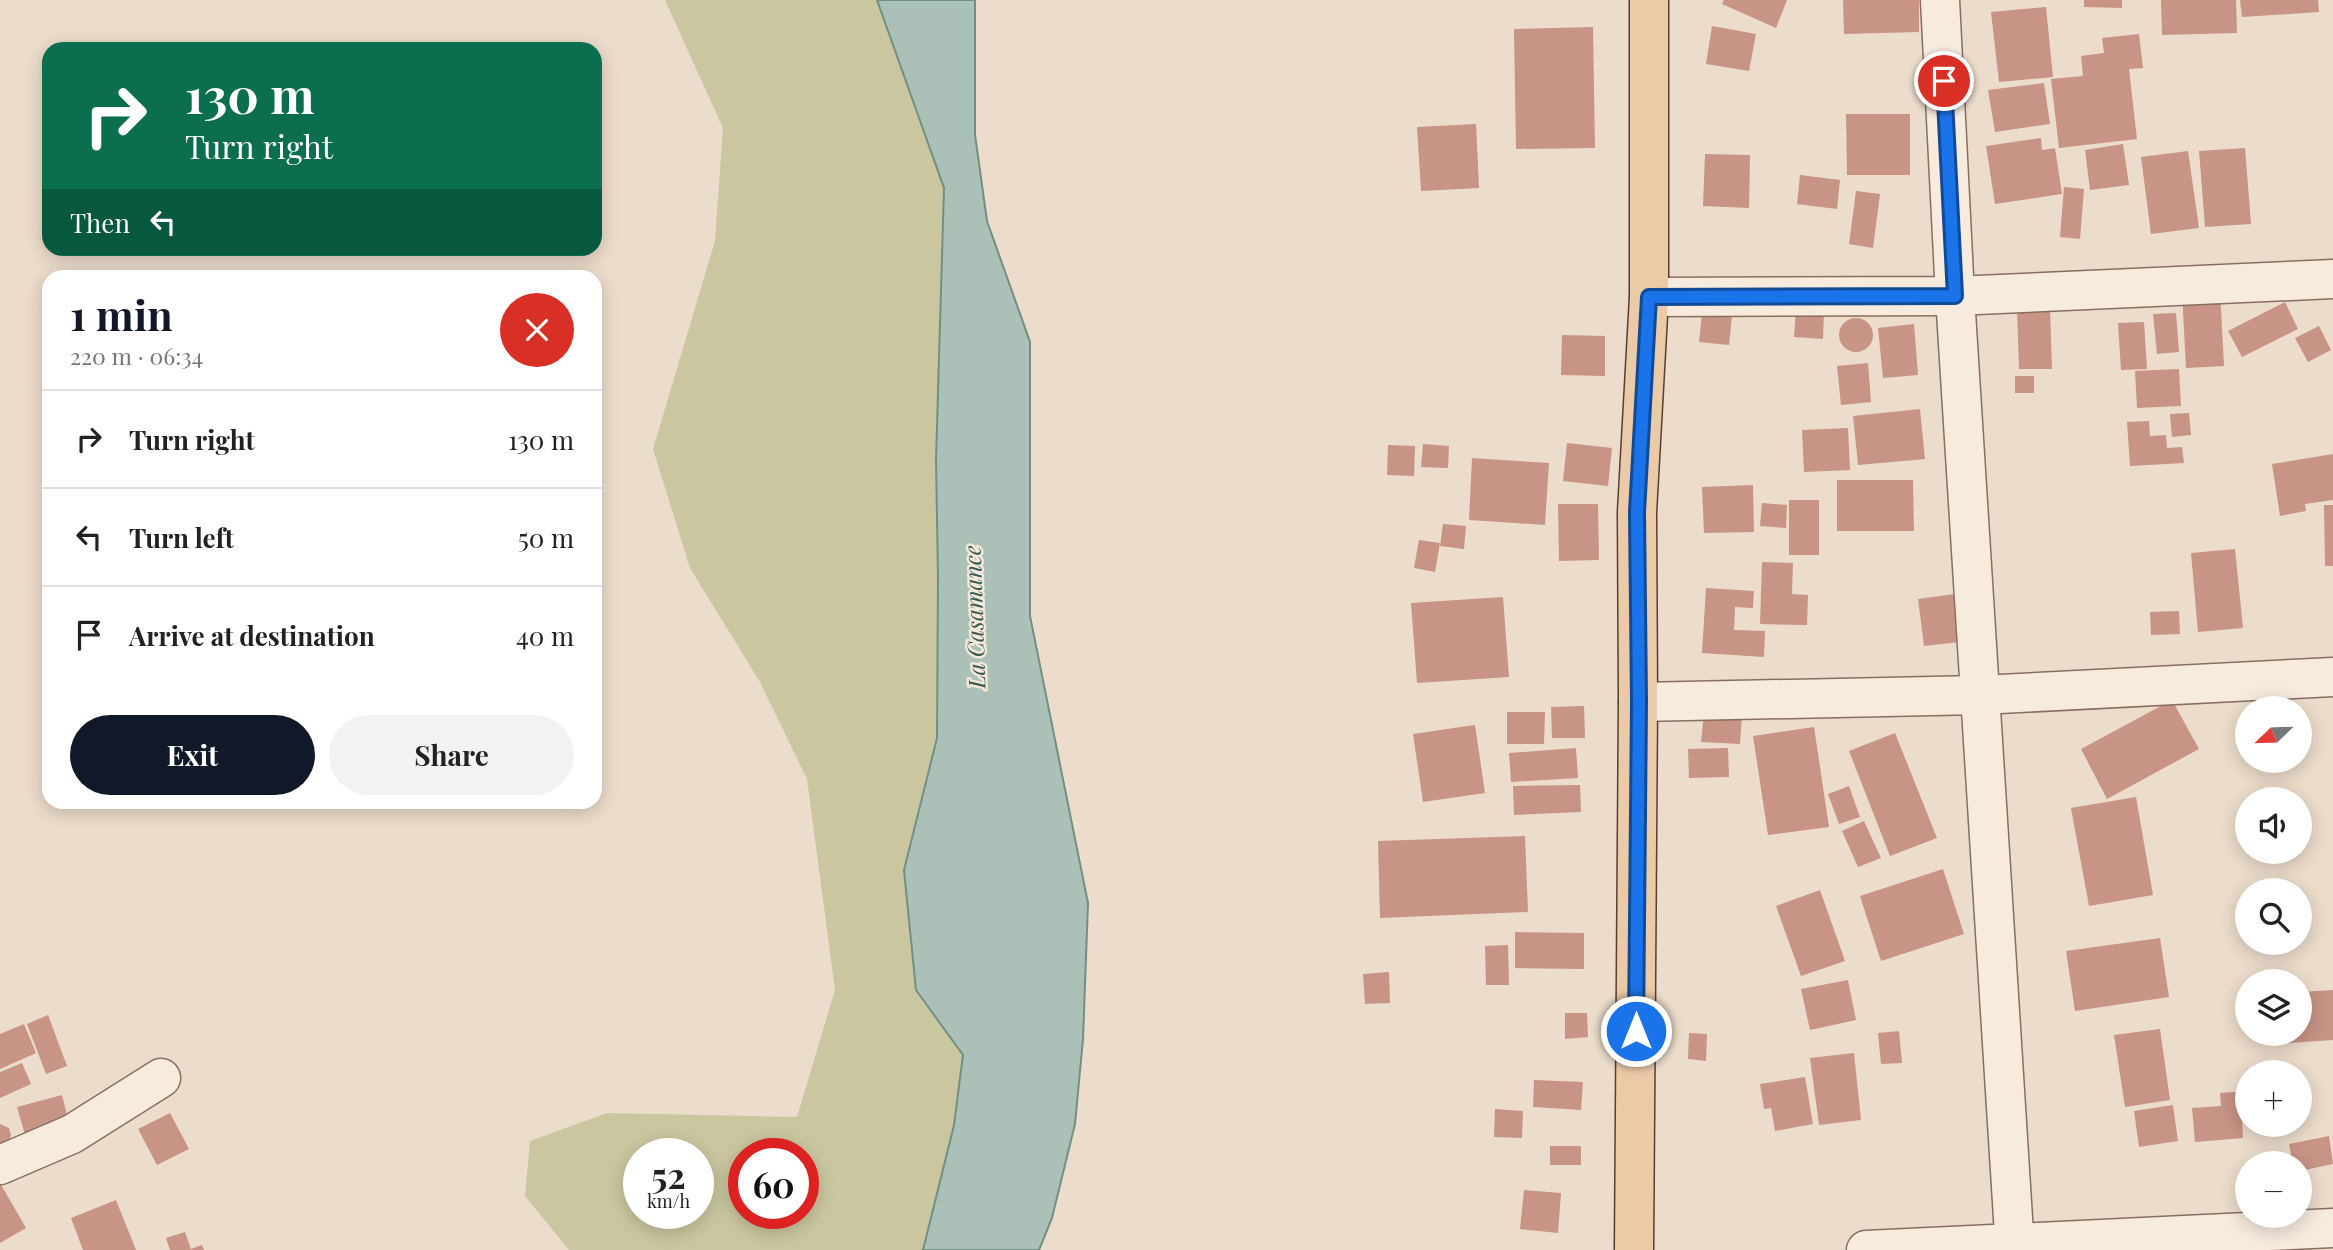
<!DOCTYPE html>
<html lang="en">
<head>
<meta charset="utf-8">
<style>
  body { margin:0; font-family:"Playfair Display",serif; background:#f2f2f2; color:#222; height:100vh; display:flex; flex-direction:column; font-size:26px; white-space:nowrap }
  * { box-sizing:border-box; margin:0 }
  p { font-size:23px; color:#767676 }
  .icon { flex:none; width:38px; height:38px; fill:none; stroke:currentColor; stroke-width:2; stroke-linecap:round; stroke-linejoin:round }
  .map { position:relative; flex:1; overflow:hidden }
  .drawer { position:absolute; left:42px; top:270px; width:560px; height:539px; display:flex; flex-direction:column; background:#fff; border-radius:21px; box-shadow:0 4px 18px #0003 }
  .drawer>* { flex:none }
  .banner { position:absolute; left:42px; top:42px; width:560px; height:214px; border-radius:21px; box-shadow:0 4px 18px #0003; background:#0b6e4f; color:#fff; overflow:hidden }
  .needle { width:46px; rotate:247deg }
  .fabs { position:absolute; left:2235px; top:696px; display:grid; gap:14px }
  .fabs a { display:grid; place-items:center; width:77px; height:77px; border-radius:50%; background:#fff; box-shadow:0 4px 18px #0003; font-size:35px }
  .speed { position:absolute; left:623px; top:1138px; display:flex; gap:14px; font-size:35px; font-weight:700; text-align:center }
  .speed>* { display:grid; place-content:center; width:91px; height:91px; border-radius:50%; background:#fff; box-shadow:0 4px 18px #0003; line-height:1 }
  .speed small { font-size:18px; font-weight:400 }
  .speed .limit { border:10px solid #d22; background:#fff; color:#111 }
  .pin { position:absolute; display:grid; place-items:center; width:60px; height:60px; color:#fff; margin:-30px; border:4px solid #fff; border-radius:50%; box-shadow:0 2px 7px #0007 }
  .me { position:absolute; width:77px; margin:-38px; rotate:0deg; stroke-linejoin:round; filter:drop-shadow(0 0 5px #0008) }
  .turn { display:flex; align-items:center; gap:24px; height:147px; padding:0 28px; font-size:32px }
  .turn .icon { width:91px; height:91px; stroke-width:2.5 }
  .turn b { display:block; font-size:49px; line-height:60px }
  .then { display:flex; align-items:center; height:66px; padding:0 28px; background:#0003; gap:14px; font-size:26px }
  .round { display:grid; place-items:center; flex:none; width:74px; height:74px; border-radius:37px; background:#f2f2f2 }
  .summary { display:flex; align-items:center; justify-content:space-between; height:119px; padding:0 28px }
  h1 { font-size:42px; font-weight:700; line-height:52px; color:#111827 }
  .button { display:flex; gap:14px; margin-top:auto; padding:14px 28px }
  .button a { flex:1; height:80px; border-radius:42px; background:#111827; color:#fff; font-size:28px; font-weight:700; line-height:80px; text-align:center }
  .button a+a { background:#f2f2f2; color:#222 }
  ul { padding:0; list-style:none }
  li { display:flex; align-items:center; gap:21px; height:98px; padding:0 28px; border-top:2px solid #e0e0e0 }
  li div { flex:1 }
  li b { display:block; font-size:26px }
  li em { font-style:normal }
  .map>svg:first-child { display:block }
  .green { fill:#cac7a0; fill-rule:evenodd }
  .water { fill:#abc1b7; stroke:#728f83; stroke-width:2 }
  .building { fill:#c79485 }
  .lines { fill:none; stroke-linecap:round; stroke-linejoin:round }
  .minor-casing { stroke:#886e61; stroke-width:41 }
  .major-casing { stroke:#563e34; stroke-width:41 }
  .minor { stroke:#f7ebde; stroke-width:38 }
  .major { stroke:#ebcaa8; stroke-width:38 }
  .route-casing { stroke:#114b97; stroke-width:18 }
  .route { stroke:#1a73e8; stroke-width:12 }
  .labels { text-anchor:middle; stroke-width:5; stroke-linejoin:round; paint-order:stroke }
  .water-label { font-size:23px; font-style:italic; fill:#33584f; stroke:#f4e8db }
</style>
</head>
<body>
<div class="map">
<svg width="2333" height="1250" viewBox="0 0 2333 1250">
  <rect width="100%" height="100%" fill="#ecdccb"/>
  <!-- green -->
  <path class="green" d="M665,0H877L944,188L936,460L938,577L937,738L904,870L916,990L963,1055L954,1125L923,1250H569L525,1196L530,1141L607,1113L797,1117L835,990L807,779L760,682L690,568L653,449L715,241L723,128ZM639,1153H698V1213H639ZM744,1153H803V1213H744Z"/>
  <!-- water -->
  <path class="water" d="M877,0H975V135L987,221L1030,342V616L1088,903L1083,1039L1075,1124L1052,1218L1039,1250H923L954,1125L963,1055L916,990L904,870L937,738L938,577L936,460L944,188Z"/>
  <!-- building -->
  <g class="building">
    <path d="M1724,0H1787L1776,28L1722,4Z"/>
    <path d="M1843,0H1919V32L1844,34Z"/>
    <path d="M2084,0H2122V8L2084,7Z"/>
    <path d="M2161,0H2236L2237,33L2162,35Z"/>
    <path d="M2240,0H2318L2319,12L2242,17Z"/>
    <path d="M2046,7L2053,77L1999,82L1991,12Z"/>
    <path d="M1712,26L1756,34L1749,71L1706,64Z"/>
    <path d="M1593,27L1595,148L1516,149L1514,29Z"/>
    <path d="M2139,34L2143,68L2129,69L2137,139L2059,148L2051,79L2083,76L2081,56L2104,53L2102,38Z"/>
    <path d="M2044,83L2050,124L1995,132L1988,90Z"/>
    <path d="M1846,114H1910V175H1847Z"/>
    <path d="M1476,124L1479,188L1421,191L1417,127Z"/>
    <path d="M2041,138L2042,150L2055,148L2062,194L1995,204L1986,146Z"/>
    <path d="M2123,144L2129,185L2090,190L2085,150Z"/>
    <path d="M2245,148L2251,224L2205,227L2199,151Z"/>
    <path d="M2188,151L2199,228L2151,234L2141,157Z"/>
    <path d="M1705,154L1750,155L1749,208L1703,206Z"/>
    <path d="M1800,175L1840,180L1837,209L1797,204Z"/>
    <path d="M2064,187L2084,189L2080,239L2060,237Z"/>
    <path d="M1856,191L1880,194L1873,248L1849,244Z"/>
    <path d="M2220,290L2224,366L2186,368L2182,292Z"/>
    <path d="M2285,302L2298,329L2242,357L2228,331Z"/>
    <path d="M2050,308L2052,369H2019L2017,309Z"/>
    <path d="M1796,309L1824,311L1823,339L1794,337Z"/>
    <path d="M1702,313L1732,316L1729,345L1699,342Z"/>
    <path d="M2176,313L2179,352L2157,354L2153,314Z"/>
    <circle cx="1856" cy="335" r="17"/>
    <path d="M2144,322L2147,369L2121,370L2118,323Z"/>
    <path d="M1914,324L1918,375L1883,378L1878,328Z"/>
    <path d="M2319,326L2331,350L2308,362L2295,338Z"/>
    <path d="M1562,335L1605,336V376L1561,375Z"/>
    <path d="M1868,363L1871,402L1841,405L1837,366Z"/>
    <path d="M2179,369L2181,406L2137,408L2135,371Z"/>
    <rect x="2015" y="376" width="19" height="17"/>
    <path d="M1920,409L1925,459L1858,465L1853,416Z"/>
    <path d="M2189,413L2191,435L2172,437L2170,414Z"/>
    <path d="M2149,421L2150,436L2166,435L2167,448L2182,447L2184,463L2130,466L2127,422Z"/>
    <path d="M1848,428L1850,470L1804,472L1802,430Z"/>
    <path d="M1567,443L1612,448L1608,486L1563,481Z"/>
    <path d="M1423,444L1449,446L1448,468L1421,467Z"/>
    <path d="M1388,445L1415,446L1414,476L1387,475Z"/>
    <path d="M2333,454V500L2305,504L2306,511L2280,516L2272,464Z"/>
    <path d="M1472,458L1549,463L1545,525L1469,520Z"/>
    <path d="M1837,480H1913L1914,531H1837Z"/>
    <path d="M1753,485L1754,532L1704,533L1702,487Z"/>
    <rect x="1789" y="500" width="30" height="55"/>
    <path d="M1762,503L1787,505L1786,528L1760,526Z"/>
    <path d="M1558,504H1598L1599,560L1559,561Z"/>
    <path d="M2324,505H2333V566H2325Z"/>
    <path d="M1443,524L1466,526L1464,549L1440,546Z"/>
    <path d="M1419,540L1440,543L1435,572L1414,568Z"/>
    <path d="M2235,549L2243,628L2198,632L2191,553Z"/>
    <path d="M1762,562L1793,563L1792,594L1808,595L1807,625L1760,624Z"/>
    <path d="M1706,588L1754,591L1753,608L1735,607L1734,630L1765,631L1764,657L1702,653Z"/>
    <path d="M1962,593L1969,641L1924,646L1918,599Z"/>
    <path d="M1503,597L1509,677L1417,683L1411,603Z"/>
    <path d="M2179,611L2180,634L2151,635L2150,612Z"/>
    <path d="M2172,700L2199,749L2107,799L2081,749Z"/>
    <path d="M1584,706L1585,738H1552L1551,707Z"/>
    <path d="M1507,712H1545L1544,744H1507Z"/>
    <path d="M1704,713L1742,716L1740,744L1701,742Z"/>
    <path d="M1475,725L1485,793L1423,802L1413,734Z"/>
    <path d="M1814,727L1829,827L1768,835L1753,736Z"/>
    <path d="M1895,733L1937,838L1890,856L1849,751Z"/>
    <path d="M1576,748L1578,778L1511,782L1509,753Z"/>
    <path d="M1728,748L1729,777L1689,778L1688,749Z"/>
    <path d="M1580,785L1581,812L1514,815L1513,786Z"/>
    <path d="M1849,786L1860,817L1839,824L1828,794Z"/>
    <path d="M2136,797L2153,895L2089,906L2071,808Z"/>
    <path d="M1864,821L1881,858L1858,867L1842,831Z"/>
    <path d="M1525,836L1528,912L1380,918L1378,841Z"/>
    <path d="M1943,869L1964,934L1881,961L1860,896Z"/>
    <path d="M1820,890L1845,961L1801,976L1776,906Z"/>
    <path d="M1515,932L1584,933V969L1515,968Z"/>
    <path d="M2160,938L2169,997L2075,1011L2066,951Z"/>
    <path d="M1508,945L1509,985H1486L1485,946Z"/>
    <path d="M1389,972L1390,1003L1365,1004L1363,974Z"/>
    <path d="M1848,980L1856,1020L1810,1030L1801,989Z"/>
    <path d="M2333,990V1040L2274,1044L2273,1034H2300V992Z"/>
    <path d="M1565,1013H1587L1588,1037L1565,1039Z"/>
    <path d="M48,1015L67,1066L46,1074L27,1024Z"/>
    <path d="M24,1024L36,1053L0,1069V1034Z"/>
    <path d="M2160,1029L2170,1100L2125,1107L2114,1035Z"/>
    <path d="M1899,1031L1902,1063L1881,1064L1878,1033Z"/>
    <path d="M1689,1033L1707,1034L1706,1061L1688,1059Z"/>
    <path d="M1854,1053L1861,1120L1819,1125L1810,1058Z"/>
    <path d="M22,1063L31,1084L0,1098V1072Z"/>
    <path d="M1805,1077L1813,1124L1775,1131L1771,1108L1764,1109L1760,1084Z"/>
    <path d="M1534,1080L1583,1082L1581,1110L1533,1107Z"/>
    <path d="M2247,1091V1119H2242L2243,1138L2195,1142L2192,1108L2221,1106L2220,1093Z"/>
    <path d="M62,1095L69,1123L25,1135L17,1107Z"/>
    <path d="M2173,1105L2178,1141L2139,1147L2134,1111Z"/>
    <path d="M1495,1109L1523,1111L1522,1138L1494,1137Z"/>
    <path d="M170,1113L189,1149L157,1165L138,1129Z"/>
    <path d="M0,1124L9,1128L11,1135L9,1142L0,1146Z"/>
    <path d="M2329,1136L2333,1164L2300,1171V1164H2293L2289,1144Z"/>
    <rect x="1550" y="1146" width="31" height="19"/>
    <path d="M0,1183L26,1228L0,1243Z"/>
    <path d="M1524,1190L1561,1193L1558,1233L1520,1229Z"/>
    <path d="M116,1200L136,1250H83L71,1218Z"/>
    <path d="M185,1232L191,1249L202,1245L204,1250H170L166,1238Z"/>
  </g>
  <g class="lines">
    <!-- minor casing -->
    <g class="minor-casing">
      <g id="minor">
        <path d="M1940,0L1955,296L2015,1250"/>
        <path d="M1649,297L1955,296L2333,279"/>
        <path d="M1638,702L1980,695L2333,677"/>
        <path d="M0,1165L72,1134L161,1078"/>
        <path d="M1866,1250L2333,1228"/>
      </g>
    </g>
    <!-- major casing -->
    <g class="major-casing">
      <path id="major" d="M1634,1250L1638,702L1637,512L1649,297V0"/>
    </g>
    <!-- minor -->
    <use href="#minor" class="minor"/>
    <!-- major -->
    <use href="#major" class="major"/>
  </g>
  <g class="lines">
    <!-- route casing -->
    <g class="route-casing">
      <path id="route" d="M1636,1031L1639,702L1637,512L1649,297L1955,296L1944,81"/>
    </g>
    <!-- route -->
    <use href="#route" class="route"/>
  </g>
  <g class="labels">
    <!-- water labels -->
    <g class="water-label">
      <text transform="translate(975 617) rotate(-92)" y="8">La Casamance</text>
    </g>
  </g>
</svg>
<div class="fabs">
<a><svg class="needle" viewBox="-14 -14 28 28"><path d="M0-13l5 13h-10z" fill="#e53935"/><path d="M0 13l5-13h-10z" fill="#767676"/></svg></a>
<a><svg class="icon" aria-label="sound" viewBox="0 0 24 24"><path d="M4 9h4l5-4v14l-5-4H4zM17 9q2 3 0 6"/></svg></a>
<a><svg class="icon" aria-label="search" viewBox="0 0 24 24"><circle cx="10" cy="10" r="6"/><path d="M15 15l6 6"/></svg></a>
<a><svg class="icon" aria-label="layers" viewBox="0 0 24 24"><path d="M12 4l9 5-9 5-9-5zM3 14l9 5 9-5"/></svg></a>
<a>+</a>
<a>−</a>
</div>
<div class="speed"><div>52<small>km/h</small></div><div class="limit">60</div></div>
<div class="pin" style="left:1944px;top:81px;background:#d93025"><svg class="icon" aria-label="arrive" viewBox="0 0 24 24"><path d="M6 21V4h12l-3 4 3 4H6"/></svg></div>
<svg class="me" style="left:1636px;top:1031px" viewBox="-20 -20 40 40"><circle r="17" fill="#1a73e8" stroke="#fff" stroke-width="3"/><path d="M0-11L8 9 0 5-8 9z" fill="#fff"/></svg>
<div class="banner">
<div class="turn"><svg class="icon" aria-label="right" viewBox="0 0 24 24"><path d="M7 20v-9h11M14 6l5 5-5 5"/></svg><div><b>130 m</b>Turn right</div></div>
<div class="then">Then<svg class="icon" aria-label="left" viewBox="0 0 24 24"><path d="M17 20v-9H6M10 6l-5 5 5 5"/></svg></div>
</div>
<section class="drawer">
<div class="summary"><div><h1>1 min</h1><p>220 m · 06:34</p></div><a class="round" style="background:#d93025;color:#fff"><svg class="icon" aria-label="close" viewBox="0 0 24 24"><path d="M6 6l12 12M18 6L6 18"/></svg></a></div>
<ul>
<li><svg class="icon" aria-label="right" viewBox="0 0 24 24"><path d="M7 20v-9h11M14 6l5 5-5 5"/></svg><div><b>Turn right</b></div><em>130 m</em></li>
<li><svg class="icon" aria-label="left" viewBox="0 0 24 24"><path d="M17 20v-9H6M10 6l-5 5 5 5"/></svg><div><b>Turn left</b></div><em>50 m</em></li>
<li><svg class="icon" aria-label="arrive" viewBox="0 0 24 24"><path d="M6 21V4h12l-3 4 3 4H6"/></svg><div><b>Arrive at destination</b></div><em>40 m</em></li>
</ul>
<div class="button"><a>Exit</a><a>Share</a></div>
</section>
</div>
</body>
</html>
